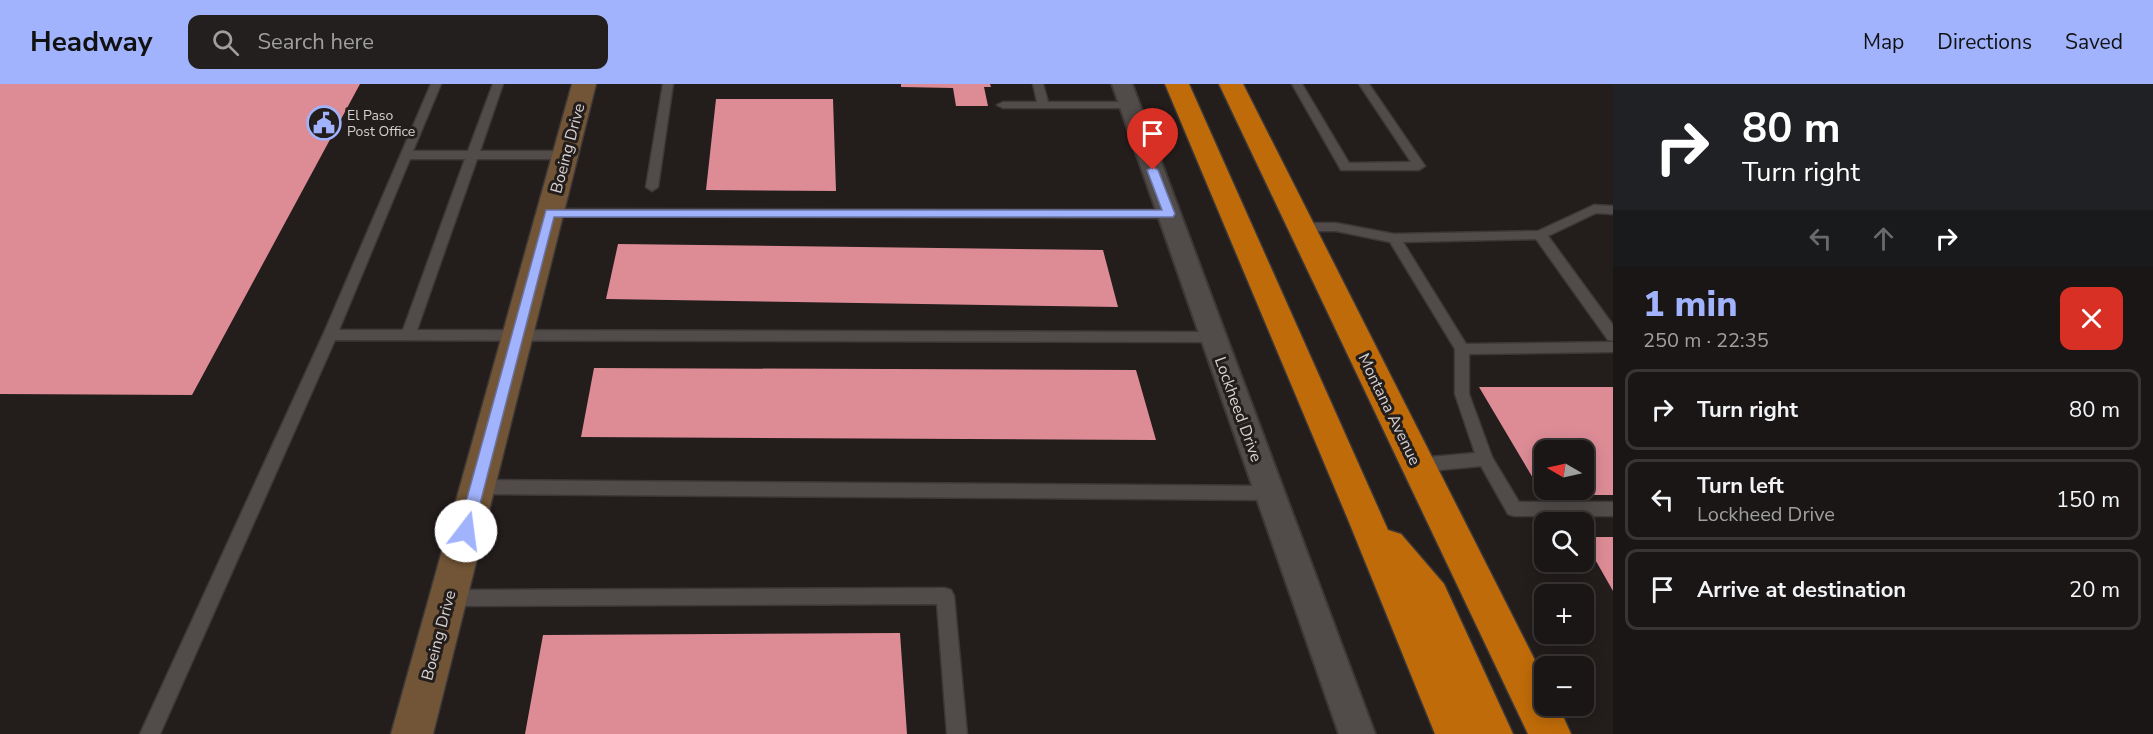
<!DOCTYPE html>
<meta charset="utf-8">
<style>
:root{--surface:#1a1615;--page:#231f1e;--text:#f1f3f6;--muted:#9f9fa0;--line:#383534;--accent:#a1b3fd}
body{margin:0;font-family:"Nunito Sans",sans-serif;background:var(--page);color:var(--text);height:100vh;display:flex;flex-direction:column;font-size:22px;white-space:nowrap}
*{box-sizing:border-box;margin:0}
p{font-size:20px;color:var(--muted)}
.icon{flex:none;width:33px;height:33px;fill:none;stroke:currentColor;stroke-width:2;stroke-linecap:round;stroke-linejoin:round}
.map{position:relative;flex:1;overflow:hidden}
.details{display:flex;flex-direction:column;background:var(--surface);width:540px}
.details>*{flex:none}
.banner{background:#202124;color:#fff;overflow:hidden}
.needle{width:39px;rotate:279deg}
.fabs{position:absolute;left:1534px;top:356px;display:grid;gap:12px}
.fabs a{display:grid;place-items:center;width:60px;height:60px;border-radius:12px;background:var(--surface);box-shadow:0 3px 15px #0003,0 0 0 2px var(--line);font-size:30px}
.pin{position:absolute;display:grid;place-items:center;width:51px;height:51px;color:#fff;margin:-62px -26px;border-radius:50% 50% 50% 0;rotate:-45deg;box-shadow:0 0 6px #0007}
.pin .icon{rotate:45deg}
.me{position:absolute;width:66px;margin:-33px;rotate:15deg;stroke-linejoin:round;filter:drop-shadow(0 0 4px #0008)}
.turn{display:flex;align-items:center;gap:21px;height:126px;padding:0 30px;font-size:27px}
.turn .icon{width:78px;height:78px;stroke-width:2.5}
.turn b{display:block;font-size:42px;line-height:51px}
.lanes{display:flex;align-items:center;height:57px;padding:0 30px;background:#0003;justify-content:center;gap:30px;direction:ltr}
.lanes .off{opacity:.35}
.round{display:grid;place-items:center;flex:none;width:63px;height:63px;border-radius:12px;background:var(--page)}
.summary{display:flex;align-items:center;justify-content:space-between;height:102px;padding:0 30px}
h1{font-size:36px;font-weight:800;line-height:45px;color:var(--accent)}
ul{padding:0;list-style:none}
li{display:flex;align-items:center;gap:18px;height:81px;margin:0 12px 9px;padding:0 18px;border:3px solid var(--line);border-radius:12px}
li div{flex:1}
li b{display:block;font-size:22px}
li em{font-style:normal}
header{display:flex;align-items:center;gap:36px;box-sizing:border-box;height:84px;padding:0 30px;background:var(--accent);color:#111}
header strong{font-size:28px}
nav{display:flex;gap:33px;margin-inline-start:auto;font-size:21px}
.search{width:420px;height:54px;background:var(--page);display:flex;align-items:center;gap:15px;box-sizing:border-box;padding:0 21px;border-radius:12px;color:var(--muted);font-size:22px}
main{display:flex;flex:1;min-height:0}
.map>svg:first-child{display:block}
</style>
<header>
<strong>Headway</strong>
<div class="search"><svg class="icon" aria-label="search" viewBox="0 0 24 24"><circle cx="10" cy="10" r="6"/><path d="M15 15l6 6"/></svg>Search here</div>
<nav><a>Map</a><a>Directions</a><a>Saved</a></nav>
</header>
<main>
<div class="map">
<svg width="1613" height="650" viewBox="0 0 1613 650">
<rect width="100%" height="100%" fill="#231d1c"/>
<path fill="#dd8c96" fill-rule="evenodd" d="M0,0h360l-168,311 -192,-1z
M901,0h89l1,3h-7l4,19h-32l-3,-18 -52,-1z
M716,15h117l3,92 -130,-1z
M618,160l485,6 15,57 -512,-8z
M594,284l542,2 20,70 -575,-3z
M1479,303h134v108h-70zM1545,366h39v39h-39z
M1584,453h29v54l-29,-51z
M900,549l7,101h-382l18,-99z"/>
<g fill="none" stroke-linecap="round" stroke-linejoin="round">
<defs>
<path id="lane" d="M431,0h10l-28,67h55l25,-67h10l-23,67h85l6,4 -6,4h-88l-60,171 796,2 7,5 -7,5 -878,-2 -175,394h-20l183,-399zM410,75h55l-62,171h-64z
M663,0h10l-15,103 -6,4 -6,-4z
M1033,0h10l5,18h81l6,3 -6,3h-126l-6,-3 6,-3h34z
M1292,0h10l47,79 62,-1 -52,-78h10l56,82 -6,4h-78z
M1594,121l19,1v8l-17,-1 -48,23 65,89v16l-5,-1 -72,-101 -133,3 63,102 147,-2v10l-144,2v40l23,63 27,45h94v14h-99l-6,-2 -27,-48 -63,6 -6,-2 -2,-5 2,-5 6,-2 57,-5 -20,-59v-45l-65,-107 -54,-11h-35l-6,-4 6,-4h35l58,11 144,-3z
M550,125l619,1 6,4 -6,4 -623,-2 -2,-3 2,-3z
M477,396l793,6 6,2 2,5 -2,5 -6,2 -793,-6 -6,-2 -2,-5 2,-5z
M945,504l6,2 3,6 13,138h-20l-10,-130 -489,2 -6,-2 -3,-6 3,-6 6,-2z"/>
<path id="street" d="M1112,0h20l243,650h-36z"/>
<path id="secondary" d="M572,0h24l-163,650h-42z"/>
<path id="highway" d="M1165,0h24l199,446 13,4 43,50 69,150h-78l-86,-212z
M1219,0h24l302,596v25h13l13,29h-43z"/>
</defs>
<use href="#lane" stroke="#3c3837" stroke-width="3"/>
<use href="#street" stroke="#3c3837" stroke-width="4"/>
<use href="#secondary" stroke="#3c3837" stroke-width="3"/>
<use href="#highway" stroke="#3c3837" stroke-width="3"/>
<use href="#lane" fill="#514b49" fill-rule="evenodd"/>
<use href="#street" fill="#514b49" fill-rule="evenodd"/>
<use href="#secondary" fill="#725536" fill-rule="evenodd"/>
<use href="#highway" fill="#bf6b09" fill-rule="evenodd"/>
</g>
<path fill="#a1b3fd" stroke="#6974a4" stroke-width="1.5" d="M1153,83l5,3 17,44 -2,3h-619l-81,314 -2,5 -5,2 -6,-2 -2,-5 88,-321h616l-15,-40z"/>
<defs>
<symbol id="civic-ring" viewBox="-11 -11 22 22"><circle r="9.5" fill="#231d1c" stroke="#a1b3fd" stroke-width="1.5"/><path d="M-.6-6.5H3V-4.5H.6V-3L4-1V1h2V6H-6V1h2V-1L-.6-3ZM-1.2 2.5V6h2.4V2.5Z" fill="#a1b3fd"/></symbol>
</defs>
<g fill-rule="evenodd">
<use href="#civic-ring" x="305" y="20" width="38" height="38"/>
</g>
<g text-anchor="middle" stroke-width="6" stroke-linejoin="round" paint-order="stroke">
<g font-size="14" fill="#d6d2d1" stroke="#231d1c" text-anchor="start">
<text x="347" y="36">El Paso<tspan x="347" dy="16">Post Office</tspan></text>
</g>
<g font-size="16" fill="#d6d2d1" stroke="#231d1c">
<text transform="translate(567 64) rotate(-75)" y="6">Boeing Drive</text>
<text transform="translate(1239 325) rotate(70)" y="6">Lockheed Drive</text>
<text transform="translate(1390 325) rotate(64)" y="6">Montana Avenue</text>
<text transform="translate(438 551) rotate(-75)" y="6">Boeing Drive</text>
</g>
</g>
</svg>
<div class="fabs">
<a><svg class="needle" viewBox="-14 -14 28 28"><path d="M0-13l5 13h-10z" fill="#e53935"/><path d="M0 13l5-13h-10z" fill="#9f9fa0"/></svg></a>
<a><svg class="icon" aria-label="search" viewBox="0 0 24 24"><circle cx="10" cy="10" r="6"/><path d="M15 15l6 6"/></svg></a>
<a>+</a>
<a>−</a>
</div>
<div class="pin" style="left:1153px;top:86px;background:#d93025"><svg class="icon" aria-label="arrive" viewBox="0 0 24 24"><path d="M6 21V4h12l-3 4 3 4H6"/></svg></div>
<svg class="me" style="left:466px;top:447px" viewBox="-20 -20 40 40"><circle r="19" fill="#fff"/><path d="M0-13L10 11 0 6-10 11z" fill="#a1b3fd"/></svg>
</div>
<section class="details">
<div class="banner">
<div class="turn"><svg class="icon" aria-label="right" viewBox="0 0 24 24"><path d="M7 20v-9h11M14 6l5 5-5 5"/></svg><div><b>80 m</b>Turn right</div></div>
<div class="lanes"><svg class="icon off" aria-label="left" viewBox="0 0 24 24"><path d="M17 20v-9H6M10 6l-5 5 5 5"/></svg><svg class="icon off" aria-label="ahead" viewBox="0 0 24 24"><path d="M12 20V5M6 11l6-6 6 6"/></svg><svg class="icon" aria-label="right" viewBox="0 0 24 24"><path d="M7 20v-9h11M14 6l5 5-5 5"/></svg></div>
</div>
<div class="summary"><div><h1>1 min</h1><p>250 m · 22:35</p></div><a class="round" style="background:#d93025;color:#fff"><svg class="icon" aria-label="close" viewBox="0 0 24 24"><path d="M6 6l12 12M18 6L6 18"/></svg></a></div>
<ul>
<li><svg class="icon" aria-label="right" viewBox="0 0 24 24"><path d="M7 20v-9h11M14 6l5 5-5 5"/></svg><div><b>Turn right</b></div><em>80 m</em></li>
<li><svg class="icon" aria-label="left" viewBox="0 0 24 24"><path d="M17 20v-9H6M10 6l-5 5 5 5"/></svg><div><b>Turn left</b><p>Lockheed Drive</p></div><em>150 m</em></li>
<li><svg class="icon" aria-label="arrive" viewBox="0 0 24 24"><path d="M6 21V4h12l-3 4 3 4H6"/></svg><div><b>Arrive at destination</b></div><em>20 m</em></li>
</ul>
</section>
</main>
